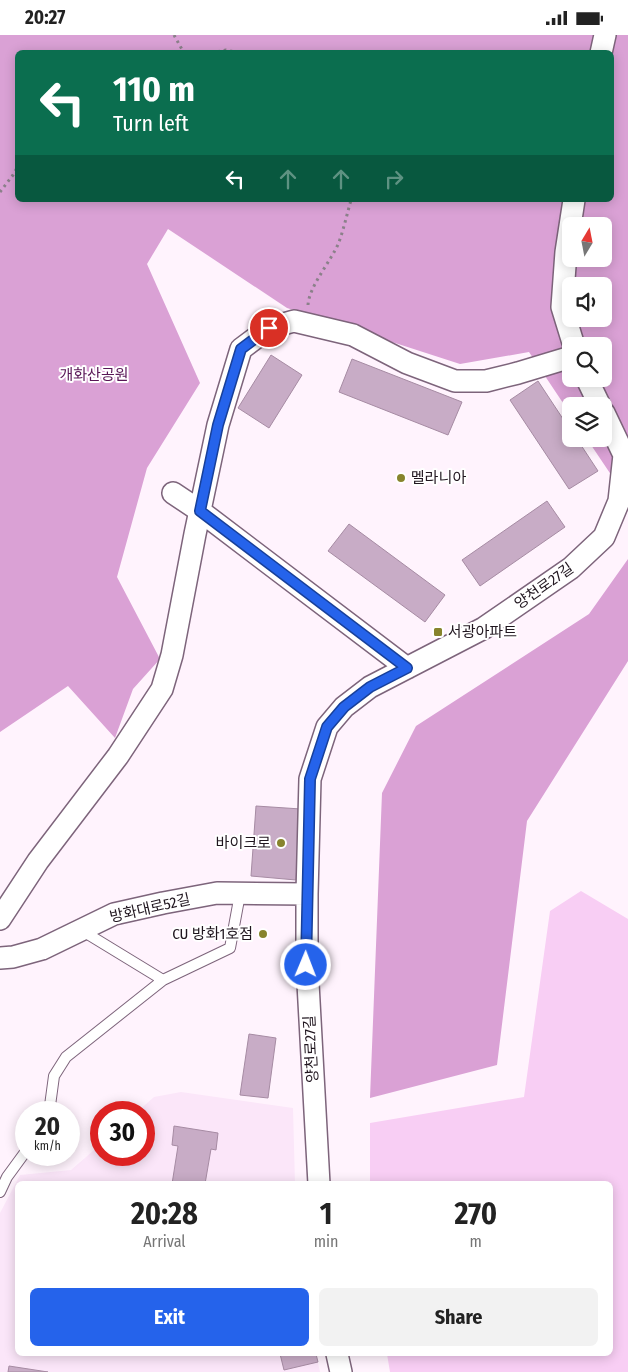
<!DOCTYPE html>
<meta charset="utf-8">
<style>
:root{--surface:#fff;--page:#f2f2f2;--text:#222;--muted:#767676;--accent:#2563eb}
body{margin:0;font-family:"Fira Sans Condensed","Noto Sans KR",sans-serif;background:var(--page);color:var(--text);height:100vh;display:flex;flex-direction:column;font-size:19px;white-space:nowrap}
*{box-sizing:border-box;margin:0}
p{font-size:16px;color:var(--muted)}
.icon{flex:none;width:28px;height:28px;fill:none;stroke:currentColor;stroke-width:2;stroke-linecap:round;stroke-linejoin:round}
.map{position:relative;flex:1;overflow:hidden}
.drawer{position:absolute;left:15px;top:1146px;width:598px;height:175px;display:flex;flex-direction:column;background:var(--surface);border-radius:8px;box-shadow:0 2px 12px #0003}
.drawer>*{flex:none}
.guide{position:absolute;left:15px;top:15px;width:599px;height:152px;border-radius:8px;box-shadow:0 2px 12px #0003;background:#0b6e4f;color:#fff;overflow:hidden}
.needle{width:32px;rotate:10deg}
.buttons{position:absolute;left:562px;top:182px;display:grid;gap:10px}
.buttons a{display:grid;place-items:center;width:50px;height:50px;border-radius:8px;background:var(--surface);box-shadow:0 2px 12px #0003;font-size:25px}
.speed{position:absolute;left:15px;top:1066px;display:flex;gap:10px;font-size:25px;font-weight:700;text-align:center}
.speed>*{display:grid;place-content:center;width:65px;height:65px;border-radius:50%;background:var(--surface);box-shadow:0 2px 12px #0003;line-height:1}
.speed small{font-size:12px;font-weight:400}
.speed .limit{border:8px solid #d22;background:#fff;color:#111}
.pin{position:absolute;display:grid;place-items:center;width:42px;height:42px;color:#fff;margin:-21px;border:2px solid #fff;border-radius:50%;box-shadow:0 1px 5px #0007}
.me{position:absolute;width:55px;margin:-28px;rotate:1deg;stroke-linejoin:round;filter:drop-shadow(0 0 4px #0008)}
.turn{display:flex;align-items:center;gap:18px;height:105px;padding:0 15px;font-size:22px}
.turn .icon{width:65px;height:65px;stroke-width:2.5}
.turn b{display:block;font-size:35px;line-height:42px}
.lanes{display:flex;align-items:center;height:48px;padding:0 15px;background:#0003;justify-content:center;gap:25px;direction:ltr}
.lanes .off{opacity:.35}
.eta{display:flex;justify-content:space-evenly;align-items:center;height:85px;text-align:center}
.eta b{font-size:30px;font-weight:700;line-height:35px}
.primary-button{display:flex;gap:10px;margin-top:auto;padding:10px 15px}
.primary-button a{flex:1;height:58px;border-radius:8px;background:var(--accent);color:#fff;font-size:20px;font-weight:700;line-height:58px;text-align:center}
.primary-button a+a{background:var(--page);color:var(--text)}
.status{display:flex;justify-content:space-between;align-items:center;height:35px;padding:0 25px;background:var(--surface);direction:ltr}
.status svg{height:14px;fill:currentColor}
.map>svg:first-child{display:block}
</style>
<div class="status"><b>20:27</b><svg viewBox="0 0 49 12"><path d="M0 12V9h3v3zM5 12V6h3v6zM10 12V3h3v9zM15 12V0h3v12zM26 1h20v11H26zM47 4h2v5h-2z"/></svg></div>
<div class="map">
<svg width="628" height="1337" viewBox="0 0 628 1337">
<rect width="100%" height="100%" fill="#fff3fd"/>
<path fill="#fbe6f9" d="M181,1057l112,16 2,76h-277v170h298l4,18h-320v-159l20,-38 51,-5 30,-26v11h43v-42l-7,-1 17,-15z"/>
<path fill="#f8cef4" d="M581,856l47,28v453h-238l-3,-18h223v-170h-240v-61l154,-26 26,-186z"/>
<path fill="#daa1d5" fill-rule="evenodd" d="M0,0h628v465l-41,-61h17v-33h-33v9l-42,-63 -69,12 -173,-56 -119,-79 -21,35 53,119 -53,85 -30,109 43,82 -27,30 -18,49 -47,-52 -68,46zM18,18h593v147h-593zM571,191h33v33h-33zM571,251h33v33h-33zM571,311h33v33h-33z
M628,524v102l-101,160 -30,244 -127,33 12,-305 34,-67 173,-112z"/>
<path fill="#c8acc6" stroke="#a68ba3" d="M271,320l31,20 -33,53 -31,-20z
M352,324l110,43 -14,33 -109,-43z
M538,346l33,50v8h6l21,32 -29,18 -59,-89z
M547,466l18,26 -85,59 -18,-26z
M349,489l96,71 -20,27 -97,-71z
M256,771l45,3 -5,71 -45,-4z
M249,999l27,4 -8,60 -28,-3z
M174,1091l44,7 -2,17 -5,-1 -6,35h-33l6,-38 -6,-1z
M280,1319h36l2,8 -34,8z
M9,1331l39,6h-40z"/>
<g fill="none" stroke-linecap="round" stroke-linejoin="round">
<defs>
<path id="service" d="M81,895l82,50
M49,1078l5,-37 12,-19 97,-77 67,-32 10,-54
M0,1157l7,-15 19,-26"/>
<path id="minor" d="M601,18l4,-18
M574,311l-12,-39 4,-55 8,-52
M587,344l13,27
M173,458l27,18 207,157
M0,884l38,-58 80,-105 44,-67 10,-34 23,-121 23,-109 23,-76 28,-21 25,-7 59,14 54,28 48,18h31l32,-8 53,-16
M0,923l13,-1 29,-8 72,-35 49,-11 54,-10 90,1
M319,1149l-12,-219v-71l3,-115 17,-52 17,-20 26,-20 114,-59 87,-60 33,-31 15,-36 5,-46 -20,-42
M337,1319l4,18"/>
</defs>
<use href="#service" stroke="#7d647b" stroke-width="12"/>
<use href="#minor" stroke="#7d647b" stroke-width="24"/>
<path stroke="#8b808a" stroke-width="3" stroke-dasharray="2.5 4" stroke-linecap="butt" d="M174,0l10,18
M211,18l15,-3 13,3
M0,157l13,-17 5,-9
M308,270c1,-19 24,-45 31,-63 5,-14 8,-28 12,-42"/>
<use href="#service" stroke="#fff" stroke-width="10"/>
<use href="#minor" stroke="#fff" stroke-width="21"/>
</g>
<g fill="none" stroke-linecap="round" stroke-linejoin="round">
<defs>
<path id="route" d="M269,293l-28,21 -23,76 -18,86 207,157 -37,19 -26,20 -17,20 -17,52 -4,186"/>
</defs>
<use href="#route" stroke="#184099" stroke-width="12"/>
<use href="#route" stroke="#2563eb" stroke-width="9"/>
</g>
<g fill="#87842d" stroke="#fff" stroke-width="2">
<circle cx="401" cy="443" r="5"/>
<rect x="433" y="592" width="10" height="10" rx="2.5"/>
<circle cx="281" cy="808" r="5"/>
<circle cx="263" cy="899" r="5"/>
</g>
<g text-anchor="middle" stroke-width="4" stroke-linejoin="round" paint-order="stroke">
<g font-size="15" fill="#581656" stroke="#fff">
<text x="94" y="345">개화산공원</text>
</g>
<g font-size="15" fill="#20161f" stroke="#fff" text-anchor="start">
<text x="411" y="448">멜라니아</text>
<text x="448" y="602">서광아파트</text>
<text x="271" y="813" text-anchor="end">바이크로</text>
<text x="253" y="904" text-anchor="end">CU 방화1호점</text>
</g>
<g font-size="15" fill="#20161f" stroke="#fff">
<text transform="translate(544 551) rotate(-35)" y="5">양천로27길</text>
<text transform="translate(150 873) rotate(-13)" y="5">방화대로52길</text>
<text transform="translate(311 1014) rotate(-93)" y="5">양천로27길</text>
</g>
</g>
</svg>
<div class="buttons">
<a><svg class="needle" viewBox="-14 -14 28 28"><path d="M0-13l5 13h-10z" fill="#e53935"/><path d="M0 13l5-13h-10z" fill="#767676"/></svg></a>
<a><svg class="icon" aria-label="sound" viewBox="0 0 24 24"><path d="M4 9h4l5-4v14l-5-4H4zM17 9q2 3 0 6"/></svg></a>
<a><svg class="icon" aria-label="search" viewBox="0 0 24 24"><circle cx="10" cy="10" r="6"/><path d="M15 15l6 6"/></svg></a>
<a><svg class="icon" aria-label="layers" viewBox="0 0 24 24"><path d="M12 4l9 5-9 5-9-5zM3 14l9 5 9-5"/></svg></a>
</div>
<div class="speed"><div>20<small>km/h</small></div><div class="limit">30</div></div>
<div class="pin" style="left:269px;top:293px;background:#d93025"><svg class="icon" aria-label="arrive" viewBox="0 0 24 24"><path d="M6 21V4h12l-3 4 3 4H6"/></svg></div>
<svg class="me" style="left:306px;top:930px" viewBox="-20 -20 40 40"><circle r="17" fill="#2563eb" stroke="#fff" stroke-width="3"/><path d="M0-11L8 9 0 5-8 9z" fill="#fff"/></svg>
<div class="guide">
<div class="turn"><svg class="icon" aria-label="left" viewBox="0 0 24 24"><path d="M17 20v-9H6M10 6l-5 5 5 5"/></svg><div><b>110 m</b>Turn left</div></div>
<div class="lanes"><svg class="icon" aria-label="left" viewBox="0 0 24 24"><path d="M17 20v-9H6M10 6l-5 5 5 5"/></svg><svg class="icon off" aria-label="ahead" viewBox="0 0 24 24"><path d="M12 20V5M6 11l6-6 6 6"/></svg><svg class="icon off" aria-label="ahead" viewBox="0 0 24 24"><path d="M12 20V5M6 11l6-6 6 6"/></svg><svg class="icon off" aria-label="right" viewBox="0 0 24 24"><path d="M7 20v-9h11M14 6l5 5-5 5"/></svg></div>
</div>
<section class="drawer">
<div class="eta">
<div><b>20:28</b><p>Arrival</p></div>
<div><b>1</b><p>min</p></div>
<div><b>270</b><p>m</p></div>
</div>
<div class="primary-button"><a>Exit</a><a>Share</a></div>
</section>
</div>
